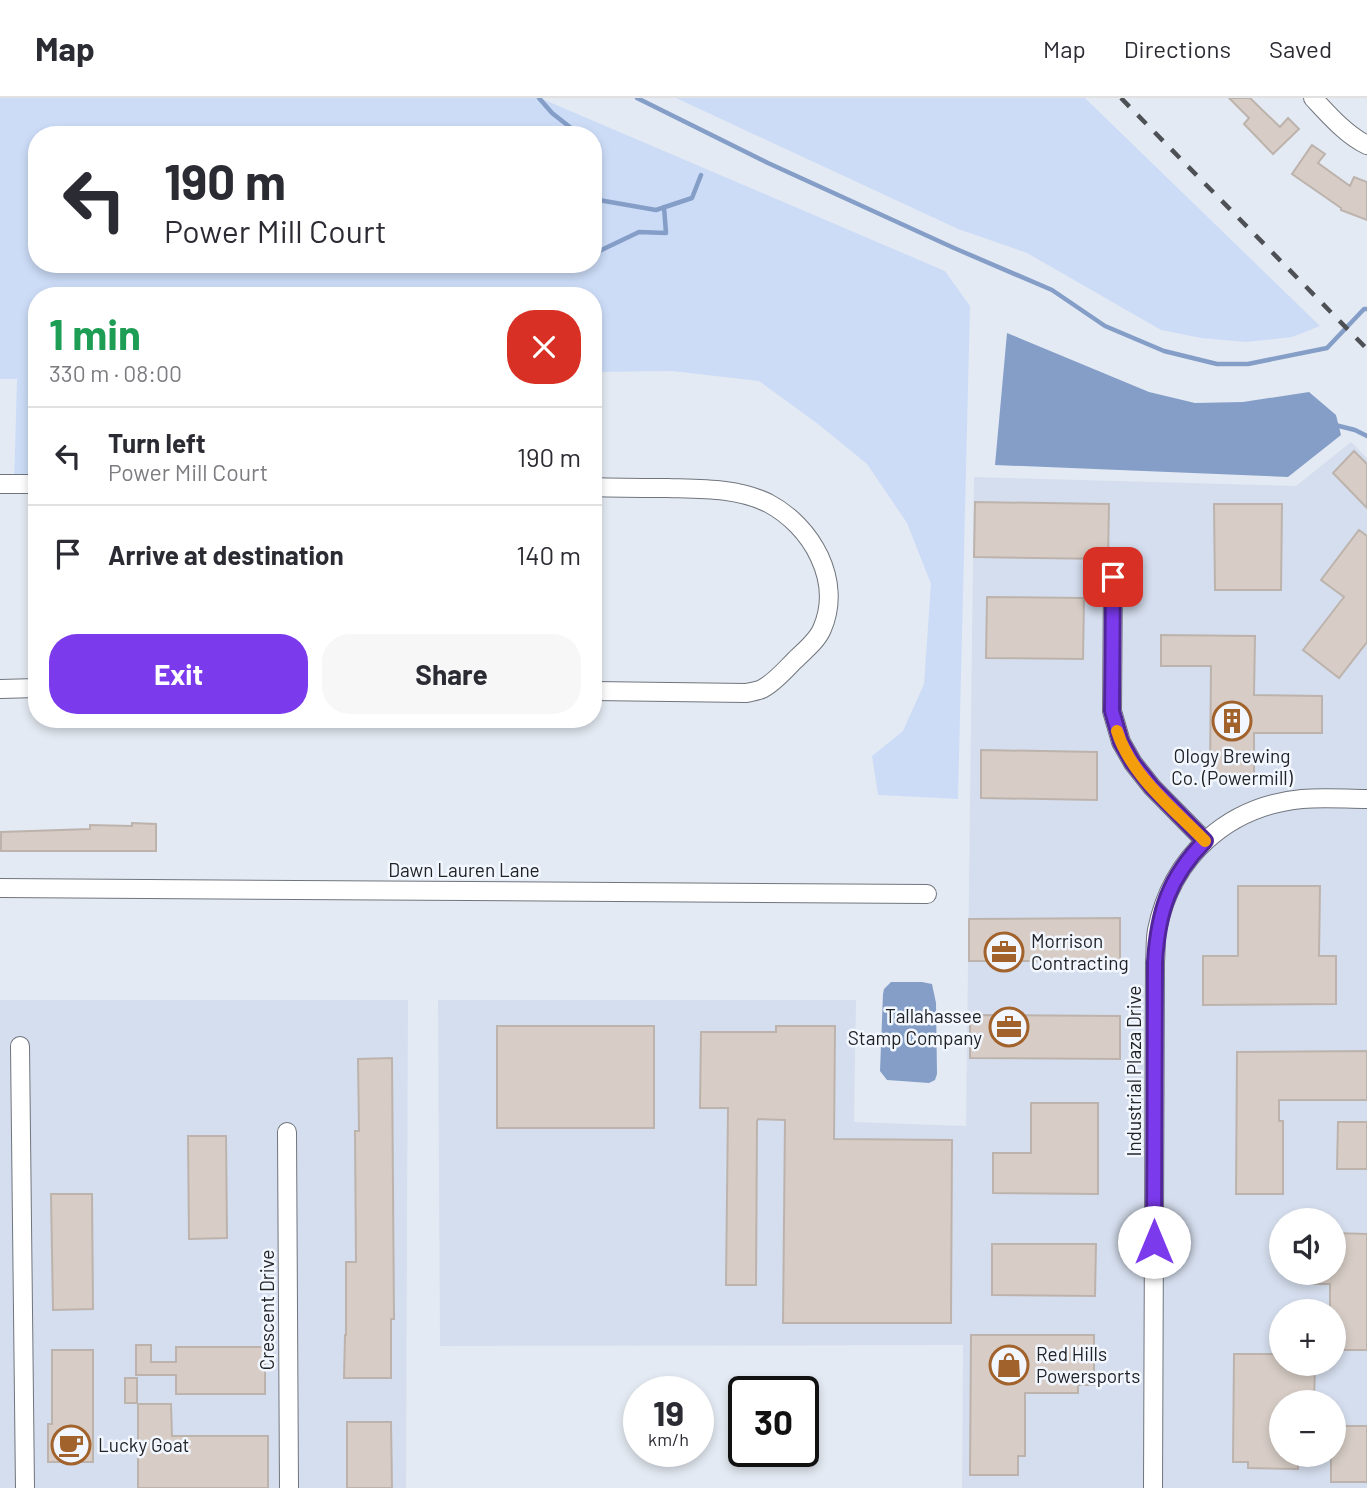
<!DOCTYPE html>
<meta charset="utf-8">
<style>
:root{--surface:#fff;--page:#f7f7f7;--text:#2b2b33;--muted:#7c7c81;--line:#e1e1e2;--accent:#7c3aed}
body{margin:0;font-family:Barlow,sans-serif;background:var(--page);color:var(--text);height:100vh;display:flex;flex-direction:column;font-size:26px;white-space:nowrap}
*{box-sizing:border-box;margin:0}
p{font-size:23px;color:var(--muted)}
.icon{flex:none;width:38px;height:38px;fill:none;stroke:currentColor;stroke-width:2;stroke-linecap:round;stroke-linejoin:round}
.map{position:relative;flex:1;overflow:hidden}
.details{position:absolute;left:28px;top:189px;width:574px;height:441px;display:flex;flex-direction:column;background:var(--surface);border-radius:28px;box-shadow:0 4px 10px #0003}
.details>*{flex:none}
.guide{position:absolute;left:28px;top:28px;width:574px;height:147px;border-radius:28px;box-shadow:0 4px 10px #0003;background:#fff;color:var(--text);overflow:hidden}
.buttons{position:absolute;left:1269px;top:1110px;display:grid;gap:14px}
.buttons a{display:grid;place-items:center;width:77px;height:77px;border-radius:50%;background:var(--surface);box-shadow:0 4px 10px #0003;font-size:35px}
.speed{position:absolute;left:623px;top:1278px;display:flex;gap:14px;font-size:35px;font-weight:700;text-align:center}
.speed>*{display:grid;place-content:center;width:91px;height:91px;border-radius:50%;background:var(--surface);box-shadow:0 4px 10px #0003;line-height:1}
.speed small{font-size:18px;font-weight:400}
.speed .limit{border:4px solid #111;border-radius:10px;background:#fff;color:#111}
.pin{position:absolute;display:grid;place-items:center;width:60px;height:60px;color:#fff;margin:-30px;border-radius:14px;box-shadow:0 4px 10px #0006}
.me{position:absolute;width:77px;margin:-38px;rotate:0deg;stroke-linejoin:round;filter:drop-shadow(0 0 5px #0008)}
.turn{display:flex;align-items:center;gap:24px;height:147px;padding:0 21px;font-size:32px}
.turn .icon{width:91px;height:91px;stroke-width:2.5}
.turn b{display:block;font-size:49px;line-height:60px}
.round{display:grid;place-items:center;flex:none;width:74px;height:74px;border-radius:28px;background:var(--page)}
.overview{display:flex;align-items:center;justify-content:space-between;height:119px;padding:0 21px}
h1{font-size:42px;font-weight:700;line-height:52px;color:#1e9e55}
.action{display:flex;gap:14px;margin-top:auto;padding:14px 21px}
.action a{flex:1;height:80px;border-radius:28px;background:var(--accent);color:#fff;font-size:28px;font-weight:700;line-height:80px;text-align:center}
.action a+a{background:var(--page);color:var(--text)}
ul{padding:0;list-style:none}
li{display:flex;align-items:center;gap:21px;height:98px;padding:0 21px;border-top:2px solid var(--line)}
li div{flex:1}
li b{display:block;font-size:26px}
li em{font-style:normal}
header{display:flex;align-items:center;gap:42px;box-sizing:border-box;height:98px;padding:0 35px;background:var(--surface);border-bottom:2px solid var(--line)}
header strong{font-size:33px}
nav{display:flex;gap:38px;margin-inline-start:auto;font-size:24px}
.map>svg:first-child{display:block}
</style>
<header>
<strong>Map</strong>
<nav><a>Map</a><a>Directions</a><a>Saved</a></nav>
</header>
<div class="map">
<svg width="1367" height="1390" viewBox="0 0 1367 1390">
<rect width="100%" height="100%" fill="#e4eaf3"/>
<path fill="#d5deee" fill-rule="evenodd" d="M1351,344l16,16v1030h-405l1,-143 -523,1 -2,-346h418l-2,122 112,4 8,-649 322,9zM1281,1122h53v52h-53zM1281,1213h53v52h-53zM1281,1304h53v52h-53z
M0,902h408l-2,488h-406z"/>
<path fill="#ccdcf7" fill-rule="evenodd" d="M0,0h540l405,173 25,35 -12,493 -80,-4 -6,-39 31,-25 21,-47 7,-100 -24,-61 -40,-59 -49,-40 -59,-43 -87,-10 -79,1v-76h-556v188h-23l3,-105h-17zM37,37h556v129h-556z
M676,0h409l235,228 -28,11 -46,5 -45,-4 -40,-8 -134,-77 -69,-24z"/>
<path fill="#849ec8" d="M1007,235l142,59 46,11 48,-1 66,-10 27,23 5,20 -53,42 -293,-12z
M891,884h31l10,2 4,19 1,71 -2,6 -6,3 -42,-3 -7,-9 3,-77 1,-5z"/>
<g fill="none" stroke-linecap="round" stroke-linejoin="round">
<path stroke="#849ec8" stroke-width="4.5" d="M539,0l13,15 28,22
M637,0l131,65 186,85 98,42 53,36 59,25 53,13h31l79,-16 37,-39h3
M593,101l63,11 36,-12 9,-23
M593,156l46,-22 27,1 -2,-26
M1335,327l20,5 12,6"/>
</g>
<path fill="#d7cdc6" stroke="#bdb3ad" stroke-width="2" d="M1229,0h21l30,29 8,-9 11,11 -26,25 -29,-30 5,-6z
M1312,47l13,9 -7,9 32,23 4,-9 13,5v38l-26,-10v-2l-49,-34z
M1354,353l13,13v44l-34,-35z
M975,404l134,2 -1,55 -134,-2z
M1214,406h68l-1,86h-66z
M1359,432l8,6v106l-28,36 -36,-28 41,-53 -23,-17z
M987,499l97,1 -1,61 -97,-1z
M1161,537l94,1 -1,59 68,1v37h-68v44h-44l1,-111h-50z
M981,652l116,2v48l-116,-2z
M132,725l24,1v27h-155v-19l89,-3v-4l42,1z
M1238,788h82l-1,70h17v48l-133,1v-49h35z
M1120,820v43h-151v-42z
M970,917l150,1v43l-150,-1z
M497,928h157v102h-157z
M776,928h59l-1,113 118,1 -1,183h-168l2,-203 -27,-1 -1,2 -1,164h-30l2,-177h-28l1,-76h75z
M1367,953v49h-88v21h4v73h-47l1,-142z
M392,960l2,261h-3v59h-47l1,-43h1v-73h10l-1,-131h4l-1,-72z
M1031,1005h67v91l-105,-1v-40h38z
M1338,1024h29v47h-30z
M188,1038h38l1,102 -38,1z
M51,1096h41l1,115 -40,1z
M1334,1135l33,1v116h-33v-39h-4v-27h-16v-12h20z
M992,1146h104l-1,52 -103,-1z
M971,1237h123v50h-16v8h-53v63h-7v19h-48z
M136,1247h15v17h25v-15h89v47h-89v-19h-40z
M52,1252h41v112h-45v-38h4z
M1234,1256h47v9h34l-1,39h-33v52h17v15l-50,-1v-6h-15z
M125,1280h12v25h-12z
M138,1306h33l1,32h96v52h-130z
M347,1324h44l1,66h-45z
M1334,1328h33v56h-36v-28h3z"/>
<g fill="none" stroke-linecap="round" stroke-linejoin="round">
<defs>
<path id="minor" d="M1313,0c15,16 33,37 54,47
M0,386h37
M593,389c25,1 50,1 75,1 34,1 69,0 100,15 44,23 75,78 54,126 -5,12 -18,22 -28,32 -9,9 -20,22 -32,28 -5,2 -11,3 -16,4l-153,-2
M1113,479l-1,134 9,31 12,21 19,24 53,54
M0,591l37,-1
M0,790l927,6
M20,948l5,442
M287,1034l2,356
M1153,1390l2,-526c1,-10 0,-22 2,-32 15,-74 71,-124 145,-131 22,-2 44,0 65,0"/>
</defs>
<use href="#minor" stroke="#70757d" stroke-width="20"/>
<use href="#minor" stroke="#fff" stroke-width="18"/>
<path stroke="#4d5054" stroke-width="4.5" stroke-dasharray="12 12" stroke-linecap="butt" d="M1121,0l246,251"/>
</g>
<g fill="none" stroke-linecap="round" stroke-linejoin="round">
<defs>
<path id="route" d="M1113,479l-1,134 9,31 12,21 19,24 53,54c-36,36 -47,71 -50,121l-1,280"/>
</defs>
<use href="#route" stroke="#51269a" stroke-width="18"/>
<use href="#route" stroke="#7c3aed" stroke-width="12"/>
<path stroke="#f59e0b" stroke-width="12" d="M1117,633c14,45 56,77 88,110"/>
</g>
<defs>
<symbol id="building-ring" viewBox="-11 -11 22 22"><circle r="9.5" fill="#f2f7ff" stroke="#a2622b" stroke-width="1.5"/><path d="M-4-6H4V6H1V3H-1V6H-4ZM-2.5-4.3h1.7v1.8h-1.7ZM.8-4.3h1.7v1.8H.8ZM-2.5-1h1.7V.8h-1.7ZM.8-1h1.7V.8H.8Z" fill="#a2622b"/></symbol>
<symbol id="office-ring" viewBox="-11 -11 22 22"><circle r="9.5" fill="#f2f7ff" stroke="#a2622b" stroke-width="1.5"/><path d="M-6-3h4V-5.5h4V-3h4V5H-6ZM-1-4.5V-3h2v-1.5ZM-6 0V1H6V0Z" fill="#a2622b"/></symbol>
<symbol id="shop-ring" viewBox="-11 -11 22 22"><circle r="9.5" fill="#f2f7ff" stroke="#a2622b" stroke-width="1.5"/><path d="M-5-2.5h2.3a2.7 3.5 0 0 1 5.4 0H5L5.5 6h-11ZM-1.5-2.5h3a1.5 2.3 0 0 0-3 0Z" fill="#a2622b"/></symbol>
<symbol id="cafe-ring" viewBox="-11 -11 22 22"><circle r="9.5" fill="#f2f7ff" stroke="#a2622b" stroke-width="1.5"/><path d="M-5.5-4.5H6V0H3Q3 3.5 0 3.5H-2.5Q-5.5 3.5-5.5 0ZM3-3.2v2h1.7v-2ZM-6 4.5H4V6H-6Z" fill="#a2622b"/></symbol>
</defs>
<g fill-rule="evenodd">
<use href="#building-ring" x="1210" y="601" width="44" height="44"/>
<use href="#office-ring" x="982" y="832" width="44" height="44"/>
<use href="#office-ring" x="987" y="907" width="44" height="44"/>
<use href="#shop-ring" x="987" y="1245" width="44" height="44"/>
<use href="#cafe-ring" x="49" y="1325" width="44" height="44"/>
</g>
<g text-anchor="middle" stroke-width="5" stroke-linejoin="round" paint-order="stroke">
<g font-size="19" fill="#212326" stroke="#f2f7ff" text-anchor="start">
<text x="1232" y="665" text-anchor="middle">Ology Brewing<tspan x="1232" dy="22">Co. (Powermill)</tspan></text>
<text x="1031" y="850">Morrison<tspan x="1031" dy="22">Contracting</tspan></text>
<text x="982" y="925" text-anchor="end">Tallahassee<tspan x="982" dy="22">Stamp Company</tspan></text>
<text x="1036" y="1263">Red Hills<tspan x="1036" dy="22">Powersports</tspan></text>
<text x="98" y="1354">Lucky Goat</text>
</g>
<g font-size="19" fill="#212326" stroke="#f2f7ff">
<text x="464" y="779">Dawn Lauren Lane</text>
<text transform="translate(1134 973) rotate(-90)" y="7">Industrial Plaza Drive</text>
<text transform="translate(267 1212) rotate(-90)" y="7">Crescent Drive</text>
</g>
</g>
</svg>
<div class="buttons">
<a><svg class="icon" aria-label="sound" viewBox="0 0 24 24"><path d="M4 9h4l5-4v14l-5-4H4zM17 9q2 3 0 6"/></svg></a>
<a>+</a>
<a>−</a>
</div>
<div class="speed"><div>19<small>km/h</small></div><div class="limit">30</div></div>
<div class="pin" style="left:1113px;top:479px;background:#d93025"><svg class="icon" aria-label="arrive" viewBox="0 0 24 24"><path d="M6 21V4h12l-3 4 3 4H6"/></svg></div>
<svg class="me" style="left:1154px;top:1144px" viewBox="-20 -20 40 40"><circle r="19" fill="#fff"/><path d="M0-13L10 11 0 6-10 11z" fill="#7c3aed"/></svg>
<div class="guide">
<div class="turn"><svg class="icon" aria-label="left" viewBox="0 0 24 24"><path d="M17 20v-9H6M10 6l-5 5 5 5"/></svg><div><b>190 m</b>Power Mill Court</div></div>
</div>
<section class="details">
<div class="overview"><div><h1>1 min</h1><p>330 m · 08:00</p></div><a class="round" style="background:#d93025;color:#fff"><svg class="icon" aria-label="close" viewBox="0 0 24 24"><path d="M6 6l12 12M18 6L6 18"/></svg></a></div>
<ul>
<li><svg class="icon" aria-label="left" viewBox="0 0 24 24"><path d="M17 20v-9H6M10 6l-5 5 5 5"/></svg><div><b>Turn left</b><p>Power Mill Court</p></div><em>190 m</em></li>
<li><svg class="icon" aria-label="arrive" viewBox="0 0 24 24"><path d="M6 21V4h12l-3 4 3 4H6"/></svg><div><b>Arrive at destination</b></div><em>140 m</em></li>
</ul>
<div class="action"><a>Exit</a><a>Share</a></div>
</section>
</div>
